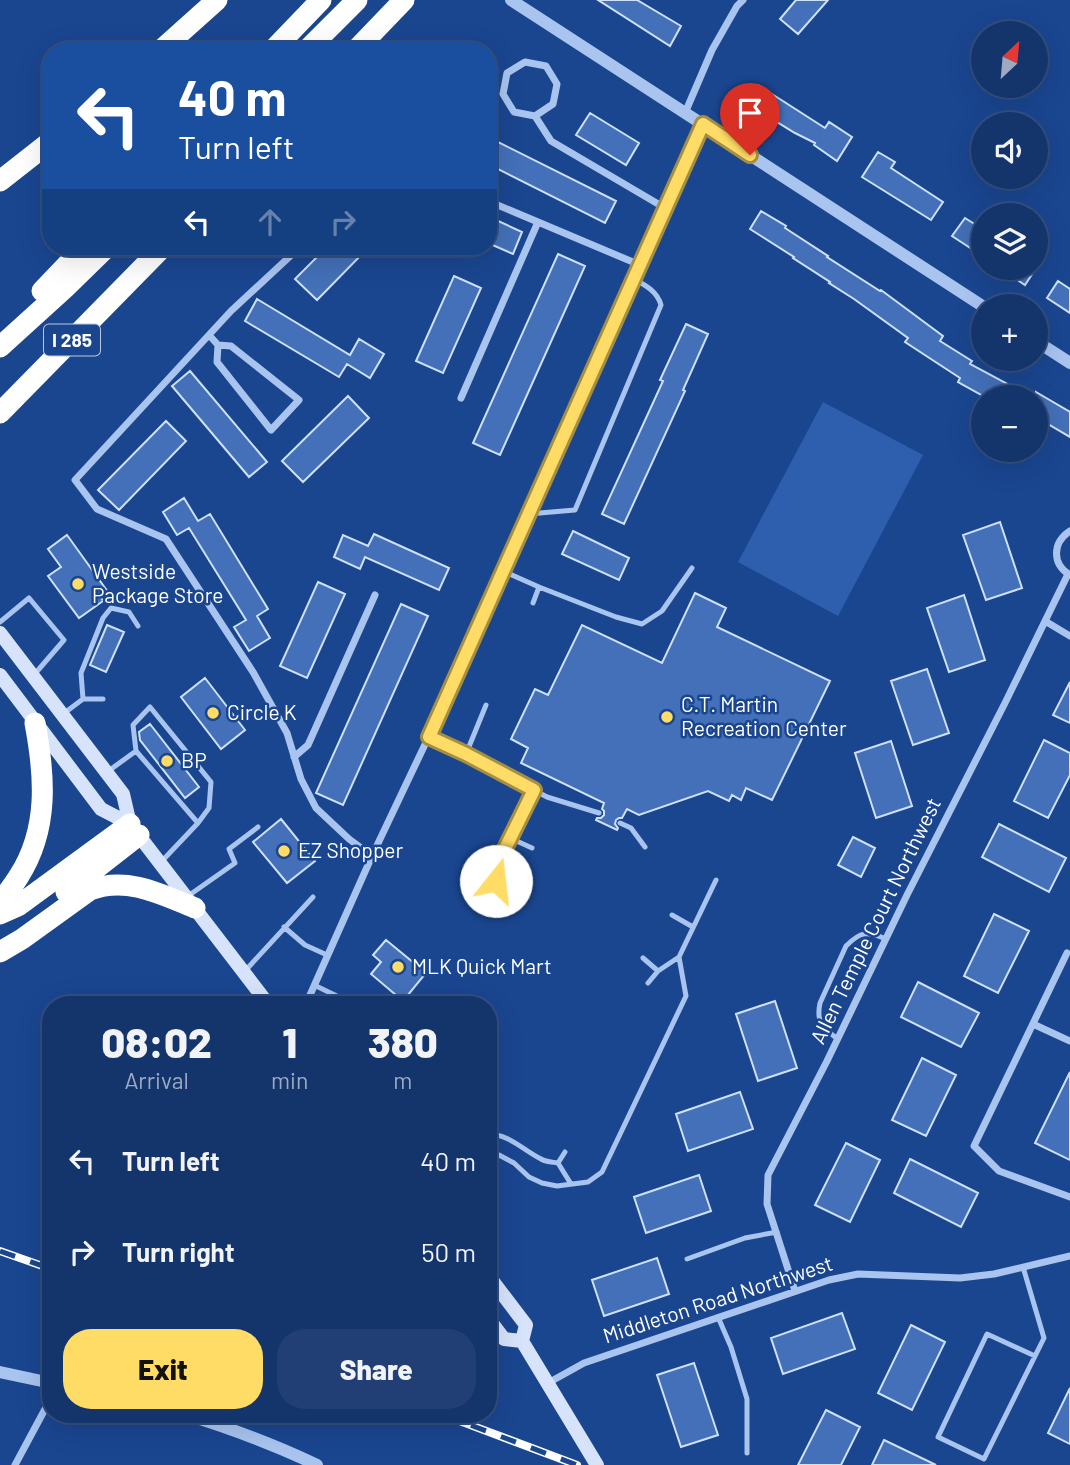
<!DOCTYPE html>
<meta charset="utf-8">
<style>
:root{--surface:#14346c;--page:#213f74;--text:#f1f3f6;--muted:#9daac2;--line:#334f7f;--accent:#ffdc66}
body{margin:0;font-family:Barlow,sans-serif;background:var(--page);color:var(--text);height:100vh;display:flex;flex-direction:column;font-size:26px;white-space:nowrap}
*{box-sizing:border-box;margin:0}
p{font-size:23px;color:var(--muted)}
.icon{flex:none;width:38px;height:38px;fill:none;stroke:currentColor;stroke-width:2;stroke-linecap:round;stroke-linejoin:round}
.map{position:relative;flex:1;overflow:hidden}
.side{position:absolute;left:42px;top:996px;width:455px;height:427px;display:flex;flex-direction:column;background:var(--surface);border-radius:28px;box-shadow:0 7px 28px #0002,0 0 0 2px var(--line)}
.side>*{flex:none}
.banner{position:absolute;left:42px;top:42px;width:455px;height:214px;border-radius:28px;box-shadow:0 7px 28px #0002,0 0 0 2px var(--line);background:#1a4fa0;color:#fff;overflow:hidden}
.needle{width:46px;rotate:26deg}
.tools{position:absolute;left:971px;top:21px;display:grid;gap:14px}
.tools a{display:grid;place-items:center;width:77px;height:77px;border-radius:50%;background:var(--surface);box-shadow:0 7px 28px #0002,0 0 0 2px var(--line);font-size:35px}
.pin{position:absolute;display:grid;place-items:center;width:60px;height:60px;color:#fff;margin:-72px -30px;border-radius:50% 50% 50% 0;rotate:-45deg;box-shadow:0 0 7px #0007}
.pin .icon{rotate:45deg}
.me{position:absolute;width:77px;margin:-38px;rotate:16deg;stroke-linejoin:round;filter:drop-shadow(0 0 5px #0008)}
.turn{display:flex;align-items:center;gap:24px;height:147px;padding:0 21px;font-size:32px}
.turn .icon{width:91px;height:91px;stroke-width:2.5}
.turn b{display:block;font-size:49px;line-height:60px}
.lanes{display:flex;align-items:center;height:66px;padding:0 21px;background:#0003;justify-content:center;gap:35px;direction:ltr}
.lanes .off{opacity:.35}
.eta{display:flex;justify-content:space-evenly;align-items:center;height:119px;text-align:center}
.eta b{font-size:42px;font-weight:800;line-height:49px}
.primary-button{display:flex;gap:14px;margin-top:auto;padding:14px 21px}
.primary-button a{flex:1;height:80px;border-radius:28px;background:var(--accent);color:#111;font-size:28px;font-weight:800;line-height:80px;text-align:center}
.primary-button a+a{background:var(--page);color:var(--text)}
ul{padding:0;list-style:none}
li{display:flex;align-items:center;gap:21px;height:91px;padding:0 21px}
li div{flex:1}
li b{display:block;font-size:26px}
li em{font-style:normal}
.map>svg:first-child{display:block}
</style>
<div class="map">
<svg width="1070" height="1465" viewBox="0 0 1070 1465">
<rect width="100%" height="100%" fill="#1a4690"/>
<path fill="#2d5fae" d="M823,402l100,53 -85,161 -100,-54z"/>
<path fill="#4370b8" stroke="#cee0fa" stroke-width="2" d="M598,0h39l44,26 -11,20z
M796,0h32l-30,34 -18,-15z
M758,85l67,43 4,-6 23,15 -15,24 -23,-16 1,-2 -20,-10 -49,-30z
M590,113l49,30 -13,22 -50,-30z
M488,137l128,64 -11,22 -117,-59z
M878,152l17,10 -4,6 52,34 -12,18 -69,-43z
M761,211l25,15 -1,2 43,28 -1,1 53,34 1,-1 62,46 -3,5 32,20 -2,3 62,33h-47l-27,-15 2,-4 -55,-36 3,-4 -54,-39 -25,-16 1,-1 -37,-24 1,-1 -44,-28z
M965,218l19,12v27l-32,-21z
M496,220l26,12 -9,22 -25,-11v-4z
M327,247h42l-52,53 -22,-21z
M558,254l27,12 -85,189 -27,-12z
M999,268h37l-11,17z
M454,276l27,12 -38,85 -27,-12z
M1058,281l12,8v24l-23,-15z
M257,299l93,56 9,-16 25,15 -14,24 -23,-14 -8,13 -94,-56z
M686,324l22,10 -25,56 2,1 -61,133 -22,-10 61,-133 -3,-1z
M190,371l77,91 -18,15 -77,-91z
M1036,392l34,20v25l-34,-20z
M348,396l21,22 -66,64 -21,-21z
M166,421l20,20 -67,69 -21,-20z
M184,498l14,23 12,-7 58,95 -11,7 13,22 -21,13 -15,-24 12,-7 -57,-92 -12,7 -14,-23z
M1000,522l22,66 -36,12 -23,-65z
M573,531l56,27 -10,22 -57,-26z
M374,534l75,34 -10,22 -74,-33 -5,12 -26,-12 9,-22 25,11z
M67,535l41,57 -7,5 2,4 -24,17 -31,-42 13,-9 -13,-18z
M318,582l27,12 -38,84 -27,-12z
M695,593l31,15 -9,19 113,54 -58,119 -26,-12 -5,12 -9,-5 -3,6 -21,-10 -69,24 -12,-6 -5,9h-3l-3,2 -1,4 3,4 -1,2 -21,-10 1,-2h4l3,-3v-4l-2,-2 2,-6 -83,-40 7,-15 -17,-9 24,-50 13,6 34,-70 80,38z
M964,595l21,65 -36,12 -22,-64z
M401,604l27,12 -85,189 -27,-12z
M107,625l17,7 -18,40 -16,-7z
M927,669l22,64 -36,12 -22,-64z
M205,678l40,52 -24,19 -40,-52z
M1070,682v41l-17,-8z
M150,724l49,63 -14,11 -45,-58 -1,-8z
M1044,740l26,13v22l-22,43 -34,-17z
M891,741l21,65 -36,12 -21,-65z
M281,819l34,42 -28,22 -34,-41z
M999,824l67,34 -17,34 -67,-35z
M853,837l22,11 -14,29 -23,-12z
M994,914l35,17 -31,62 -34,-17z
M386,940l40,33 -23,28 -32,-27 10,-12 -8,-7z
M918,982l61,31 -18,34 -60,-30z
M775,1001l22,67 -39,13 -22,-67z
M922,1058l34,17 -30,61 -34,-16z
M1070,1072v88l-35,-17z
M740,1092l13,37 -65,22 -12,-37z
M846,1143l34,17 -30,62 -35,-17z
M910,1159l68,34 -17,34 -67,-34z
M699,1175l12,36 -65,22 -12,-36z
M657,1258l12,36 -65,22 -12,-36z
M842,1313l13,36 -72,25 -12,-36z
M911,1325l34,17 -33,68 -34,-17z
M694,1363l24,72 -37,12 -24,-72z
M1070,1388v56l-22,-11z
M826,1410l34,17 -19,38h-43z
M884,1440l52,25h-64z"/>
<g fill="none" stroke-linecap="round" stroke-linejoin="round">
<path stroke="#a8c4ef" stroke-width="5" d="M528,514l47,-4 86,-205c-4,-14 -16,-20 -27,-26
M503,571l36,16 -6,16
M539,587l77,30 26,7 20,-13 30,-43
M0,622l29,-24 35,42 -31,36
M83,699l-2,-26 22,-55 8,-10 18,4 9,14
M63,714l20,-15h20
M429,736l37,18 81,43 52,16
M136,751l62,72
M466,754l20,-49
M107,772l29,-21 -3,-26 17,-18 61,75 -2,26 -11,15 -36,38
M620,823l11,5 14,19
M510,838l22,10
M510,894l-14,-13v-14l38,-77
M188,896l47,-33 -6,-14 29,-22
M672,915l21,12
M284,927l21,18 22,10
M643,958l15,13 21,-14
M244,972l69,-75
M648,983l10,-12
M314,985l29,14
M838,1039c-16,-11 -22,-17 -18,-36l26,-57c15,-15 21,-15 40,-7
M488,1134c21,0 35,16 53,25 5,3 11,3 17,4l13,21
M488,1154l11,1 15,8 15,14 13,6 15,3 31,-4 14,-10 84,-176 -7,-39 37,-77
M558,1163l7,-11
M687,1259l58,-21 32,-6
M1023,1267l21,71 -60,121 -46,-22 49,-103 48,22
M718,1317l13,30 16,52v54"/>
<path stroke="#a8c4ef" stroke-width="7" d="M685,113l27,-63 25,-44 6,-6
M535,116l18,-12 4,-20 -11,-18 -21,-4 -18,11 -4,21 11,18 21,4 16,25 114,67
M488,201l152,64
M300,247l-69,64 -156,169 22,29 69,30 87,133 34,61 14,46 15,29 33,31 23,17
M209,335l9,10 13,1 68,54 -28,30 -54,-68 1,-17
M461,398l77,-176
M1070,531c-18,12 -18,33 0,44
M1045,621l25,15
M294,757l14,-12 67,-150
M1067,953l-93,193 25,25 71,26
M306,1004l66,-148 57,-120 274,-612
M1033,1024l37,17
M795,1291l-28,-87 1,-29 59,-114 80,-166 98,-192 63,-129
M548,1383l36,-20 245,-83 29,-6 102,4 34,-4 76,-18
M15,1465l36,-67"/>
<path stroke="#a8c4ef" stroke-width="12" d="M511,0l473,307
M1036,341l34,22
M0,1372l51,11
M184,1414c46,14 89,30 133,51"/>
<path stroke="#d6e3fa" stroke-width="14" d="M0,633l123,161 7,30 138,180
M0,675l101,134 29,15
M488,1275l38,50 -4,16 75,124
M488,1318l16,21 18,2"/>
<path stroke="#fff" stroke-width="21" d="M160,51l57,-51
M272,51l49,-51
M306,51l51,-51
M355,51l49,-51
M0,181l51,-40
M42,291l42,-44
M0,347l65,-59 42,-41
M0,413l163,-166
M66,892l73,-57
M0,903c6,-9 13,-17 19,-27 30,-47 26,-100 16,-153
M0,914l18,-8 112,-82
M0,952l22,-13 68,-49c37,-14 71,4 105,18"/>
<defs>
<path id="rail" d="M0,1251l51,18
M441,1414l136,51"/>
</defs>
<use href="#rail" stroke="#fff" stroke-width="8"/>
<use href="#rail" stroke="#1a4690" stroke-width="5" stroke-dasharray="16" stroke-linecap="butt"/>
</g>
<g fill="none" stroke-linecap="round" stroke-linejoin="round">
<defs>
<path id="route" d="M496,881v-14l38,-77 -68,-36 -37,-17 274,-613 47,31"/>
</defs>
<use href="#route" stroke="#a68f42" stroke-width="18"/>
<use href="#route" stroke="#ffdc66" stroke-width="12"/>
</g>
<g fill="#ffdc66" stroke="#1a4690" stroke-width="2.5">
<circle cx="78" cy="584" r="7"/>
<circle cx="213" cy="713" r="7"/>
<circle cx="667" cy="717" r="7"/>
<circle cx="167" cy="761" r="7"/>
<circle cx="284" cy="851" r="7"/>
<circle cx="398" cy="967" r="7"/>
</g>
<g text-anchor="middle" stroke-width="5" stroke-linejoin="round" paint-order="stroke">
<rect fill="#1a4690" stroke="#bac8de" stroke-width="2" x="44" y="324.5" width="56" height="31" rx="5"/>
<g font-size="19" font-weight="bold" fill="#fff">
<text x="72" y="347">I 285</text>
</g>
<g font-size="21" fill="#fff" stroke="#1a4690" text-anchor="start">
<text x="92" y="579">Westside<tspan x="92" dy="24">Package Store</tspan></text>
<text x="681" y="712">C.T. Martin<tspan x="681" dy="24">Recreation Center</tspan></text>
<text x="227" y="720">Circle K</text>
<text x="181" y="768">BP</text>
<text x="298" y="858">EZ Shopper</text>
<text x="412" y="974">MLK Quick Mart</text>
</g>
<g font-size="21" fill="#fff" stroke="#1a4690">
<text transform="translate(876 921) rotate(-64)" y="7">Allen Temple Court Northwest</text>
<text transform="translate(718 1300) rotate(-18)" y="7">Middleton Road Northwest</text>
</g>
</g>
</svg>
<div class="tools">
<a><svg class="needle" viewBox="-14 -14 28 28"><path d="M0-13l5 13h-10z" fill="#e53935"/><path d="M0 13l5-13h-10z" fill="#9daac2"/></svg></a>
<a><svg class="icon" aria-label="sound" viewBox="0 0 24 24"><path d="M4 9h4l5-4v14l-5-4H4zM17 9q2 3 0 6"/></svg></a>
<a><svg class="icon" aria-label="layers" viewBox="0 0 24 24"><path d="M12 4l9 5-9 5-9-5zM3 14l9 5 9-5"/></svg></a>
<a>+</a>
<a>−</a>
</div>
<div class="pin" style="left:750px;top:155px;background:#d93025"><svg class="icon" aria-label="arrive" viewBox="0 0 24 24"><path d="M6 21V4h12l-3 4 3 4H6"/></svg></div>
<svg class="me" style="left:496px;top:881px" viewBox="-20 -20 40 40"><circle r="19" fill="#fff"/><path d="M0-13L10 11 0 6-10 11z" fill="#ffdc66"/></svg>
<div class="banner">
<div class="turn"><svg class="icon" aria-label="left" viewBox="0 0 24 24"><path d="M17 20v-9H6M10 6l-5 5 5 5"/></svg><div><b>40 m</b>Turn left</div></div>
<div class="lanes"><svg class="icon" aria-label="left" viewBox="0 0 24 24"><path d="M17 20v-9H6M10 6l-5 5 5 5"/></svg><svg class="icon off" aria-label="ahead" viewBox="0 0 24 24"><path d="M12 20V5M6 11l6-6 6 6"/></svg><svg class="icon off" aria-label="right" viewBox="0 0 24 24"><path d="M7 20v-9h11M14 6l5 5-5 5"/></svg></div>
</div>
<section class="side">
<div class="eta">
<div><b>08:02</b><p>Arrival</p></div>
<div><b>1</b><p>min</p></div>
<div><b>380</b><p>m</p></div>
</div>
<ul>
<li><svg class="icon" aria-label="left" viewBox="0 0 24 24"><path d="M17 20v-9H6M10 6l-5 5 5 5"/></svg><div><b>Turn left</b></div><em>40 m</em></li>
<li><svg class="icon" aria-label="right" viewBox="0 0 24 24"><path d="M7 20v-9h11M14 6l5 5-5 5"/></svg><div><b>Turn right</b></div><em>50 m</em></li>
</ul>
<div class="primary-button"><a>Exit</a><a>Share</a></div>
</section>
</div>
